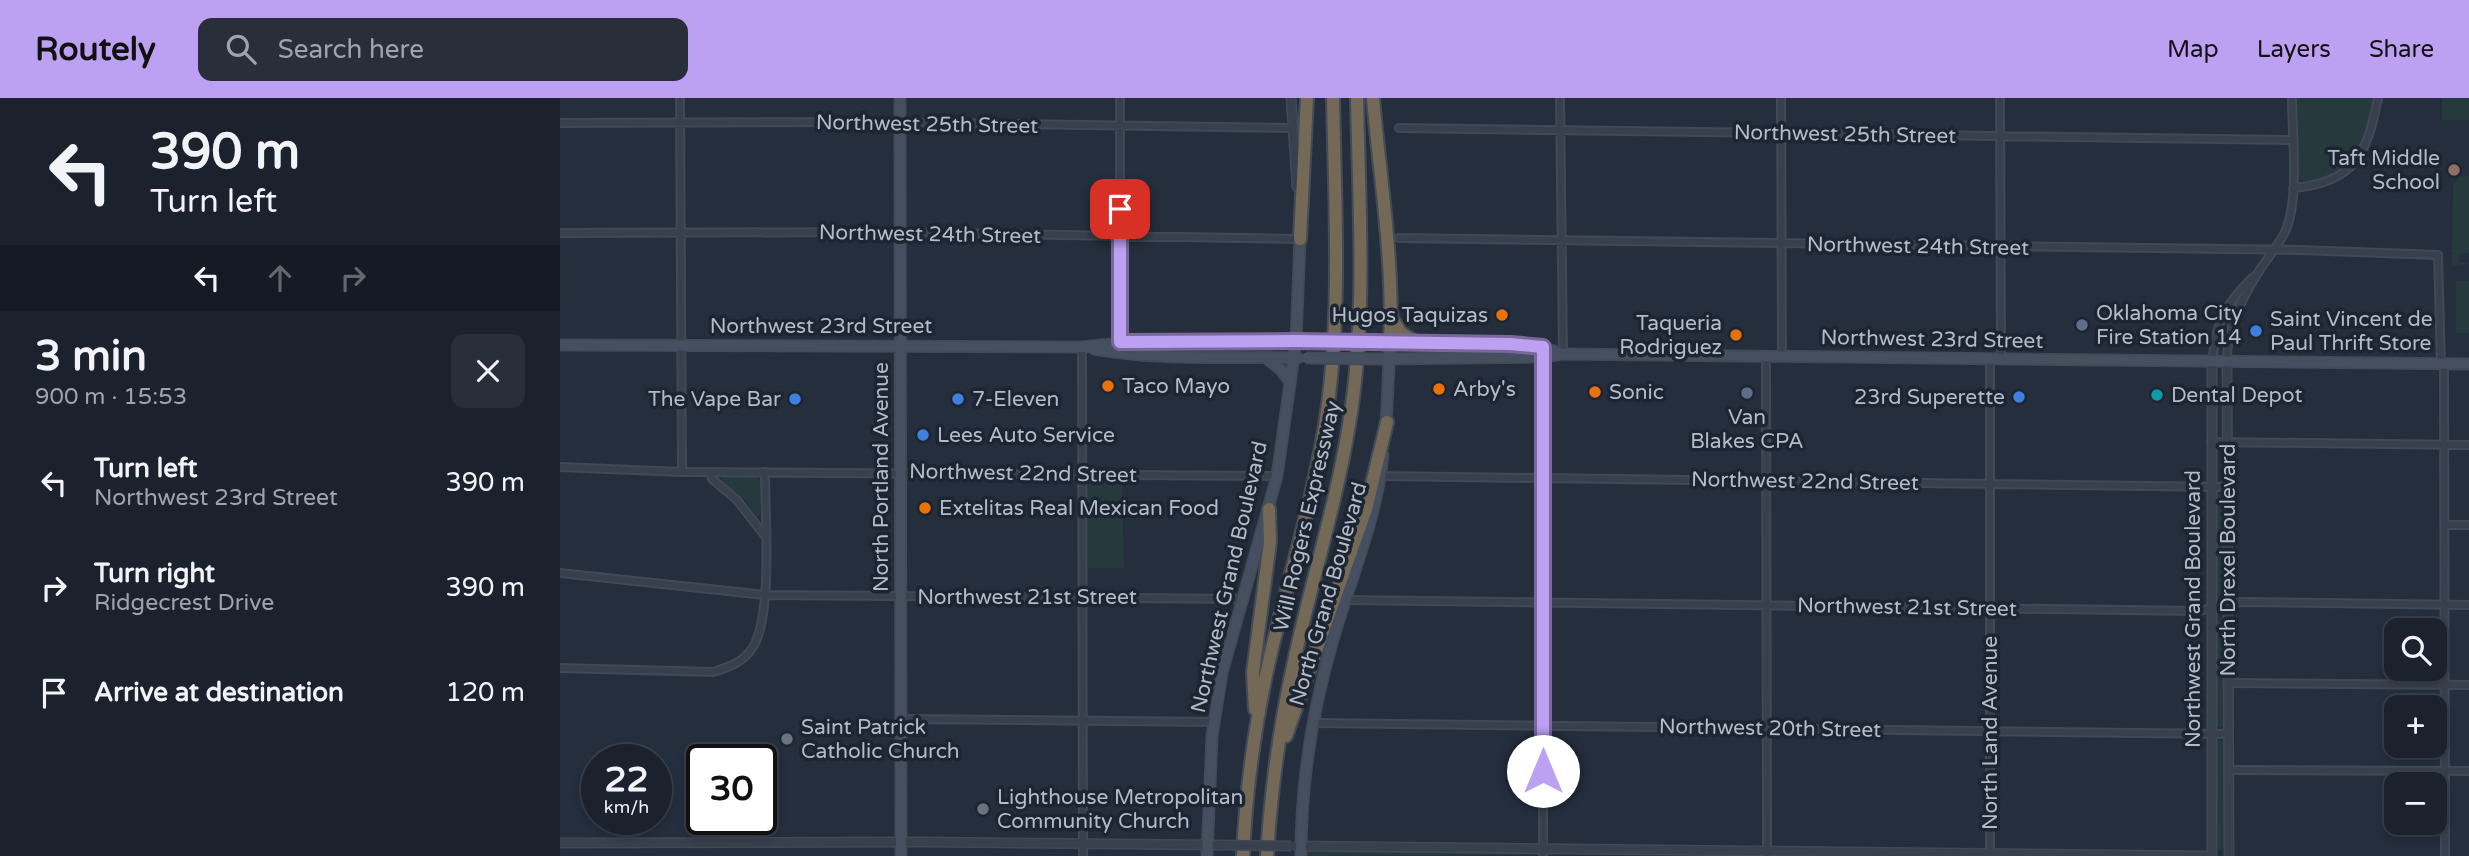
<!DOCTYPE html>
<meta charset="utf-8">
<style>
:root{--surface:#1b222e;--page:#282f3a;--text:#f1f3f6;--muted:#a0a4aa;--line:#393f4a;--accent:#bca0f2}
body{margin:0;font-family:"Varela Round",sans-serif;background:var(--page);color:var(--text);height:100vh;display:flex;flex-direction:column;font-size:26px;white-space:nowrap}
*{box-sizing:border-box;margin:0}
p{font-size:23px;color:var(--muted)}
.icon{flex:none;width:38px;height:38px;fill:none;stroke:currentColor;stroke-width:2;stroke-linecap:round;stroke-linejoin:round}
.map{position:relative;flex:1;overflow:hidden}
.details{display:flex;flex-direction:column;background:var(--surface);width:560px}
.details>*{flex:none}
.top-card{background:#1b222e;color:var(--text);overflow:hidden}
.buttons{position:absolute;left:1824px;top:520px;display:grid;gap:14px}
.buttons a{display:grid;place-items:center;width:63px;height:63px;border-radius:14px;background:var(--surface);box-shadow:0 4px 10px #0003,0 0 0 2px var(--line);font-size:35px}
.speed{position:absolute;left:21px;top:646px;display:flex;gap:14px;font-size:35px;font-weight:700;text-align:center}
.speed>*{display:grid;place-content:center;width:91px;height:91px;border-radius:50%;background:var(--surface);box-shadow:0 4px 10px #0003,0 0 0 2px var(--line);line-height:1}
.speed small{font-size:18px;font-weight:400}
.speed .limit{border:4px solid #111;border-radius:10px;background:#fff;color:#111}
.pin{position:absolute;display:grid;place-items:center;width:60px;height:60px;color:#fff;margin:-30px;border-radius:14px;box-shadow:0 4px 10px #0006}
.me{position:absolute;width:77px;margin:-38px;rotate:0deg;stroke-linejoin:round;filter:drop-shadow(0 0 5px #0008)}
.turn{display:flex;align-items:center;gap:24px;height:147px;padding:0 35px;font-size:32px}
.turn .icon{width:91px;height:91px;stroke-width:2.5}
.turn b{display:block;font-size:49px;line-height:60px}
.lanes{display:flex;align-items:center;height:66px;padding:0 35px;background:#0003;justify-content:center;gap:35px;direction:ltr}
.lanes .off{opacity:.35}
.round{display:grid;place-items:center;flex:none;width:74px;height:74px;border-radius:14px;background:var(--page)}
.headline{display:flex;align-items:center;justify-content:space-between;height:119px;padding:0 35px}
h1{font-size:42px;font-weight:700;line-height:52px}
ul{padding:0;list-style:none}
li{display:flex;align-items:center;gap:21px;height:105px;padding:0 35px}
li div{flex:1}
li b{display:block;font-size:26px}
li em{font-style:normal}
header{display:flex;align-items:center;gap:42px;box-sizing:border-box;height:98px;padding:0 35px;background:var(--accent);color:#111}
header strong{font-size:33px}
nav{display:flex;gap:38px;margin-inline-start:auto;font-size:24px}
.search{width:490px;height:63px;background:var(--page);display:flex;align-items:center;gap:18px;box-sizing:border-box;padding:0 24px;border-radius:14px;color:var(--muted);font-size:26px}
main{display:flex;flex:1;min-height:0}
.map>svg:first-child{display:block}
</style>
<header>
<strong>Routely</strong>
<div class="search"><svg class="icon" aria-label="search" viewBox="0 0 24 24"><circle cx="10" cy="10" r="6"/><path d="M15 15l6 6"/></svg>Search here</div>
<nav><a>Map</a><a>Layers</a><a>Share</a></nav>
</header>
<main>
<section class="details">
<div class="top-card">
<div class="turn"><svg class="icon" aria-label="left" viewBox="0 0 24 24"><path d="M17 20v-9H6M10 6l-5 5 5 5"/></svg><div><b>390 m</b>Turn left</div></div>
<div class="lanes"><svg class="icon" aria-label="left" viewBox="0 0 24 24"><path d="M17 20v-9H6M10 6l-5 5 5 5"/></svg><svg class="icon off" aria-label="ahead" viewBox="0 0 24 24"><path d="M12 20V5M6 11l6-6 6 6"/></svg><svg class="icon off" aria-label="right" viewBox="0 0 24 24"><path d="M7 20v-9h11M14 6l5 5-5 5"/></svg></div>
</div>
<div class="headline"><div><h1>3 min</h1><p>900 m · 15:53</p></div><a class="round"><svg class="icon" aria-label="close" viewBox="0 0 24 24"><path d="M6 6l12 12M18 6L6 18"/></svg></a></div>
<ul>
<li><svg class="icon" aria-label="left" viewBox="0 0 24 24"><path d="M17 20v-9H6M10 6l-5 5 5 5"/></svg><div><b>Turn left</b><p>Northwest 23rd Street</p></div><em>390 m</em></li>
<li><svg class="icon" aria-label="right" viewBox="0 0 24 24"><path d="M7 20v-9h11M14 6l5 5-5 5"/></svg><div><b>Turn right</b><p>Ridgecrest Drive</p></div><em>390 m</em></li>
<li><svg class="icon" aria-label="arrive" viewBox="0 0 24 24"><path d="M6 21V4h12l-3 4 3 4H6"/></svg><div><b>Arrive at destination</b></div><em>120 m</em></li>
</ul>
</section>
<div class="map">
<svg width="1909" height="758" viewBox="0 0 1909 758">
<rect width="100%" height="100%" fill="#242e3d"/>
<path fill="#263a3e" d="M1736,0h77c-8,42 -18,83 -70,84l-6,-7z
M1882,0h27v22h-27z
M1901,78h8v77l-10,1v3l10,2 -10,-1v3l10,3 -17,1v-11h7l-7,-1 1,-70z
M1896,183h13v52h-13z
M163,379h33l5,4 -1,35h-3l-14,-18 -22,-17z
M533,380h29l2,90h-38l1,-80z
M1659,395l5,3 -1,97 -3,3 -4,-3v-97z
M1661,519l3,4v104l-4,3 -4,-3v-104z
M1659,642l5,3v104l-3,4 -4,-4 -1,-102z
M783,751l193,3 4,3 -233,1 1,-5z"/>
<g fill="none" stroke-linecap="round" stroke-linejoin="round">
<defs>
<path id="minor" d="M120,0l2,374
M560,0v246
M1000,0l3,256
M1221,0l1,258
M1440,0l1,261
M0,25l323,-1 411,6
M839,30l893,12
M1733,90c62,-5 74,-34 85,-90
M0,135l325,-1 415,7
M839,140l901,12 138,5 3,109
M522,249l1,509
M983,256v502
M1206,258l1,500
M1430,261v497
M1652,264c5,-42 11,-55 41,-85
M1667,264c-1,-34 16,-66 34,-94 8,-12 18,-24 24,-36 15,-33 7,-97 7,-134
M1884,266l1,492
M1651,344l258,3
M0,369l122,5 595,4
M150,374l2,7 25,21 28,36
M821,378l847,11
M1885,427h24
M0,475l205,22 478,4
M785,502l853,11 43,-9 228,3
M0,570l153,4c16,-5 31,-10 40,-25 20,-33 12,-133 12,-175
M1668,585l241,2
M341,621l314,3
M752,625l917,11
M1669,672l240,1"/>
<path id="tertiary" d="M731,0l6,89
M1652,264v494
M1667,264l2,494
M0,745l363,-1 296,3
M737,748l910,10"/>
<path id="secondary" d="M340,0l1,758
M826,245l125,1 32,3 16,6
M0,247l522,2 38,-4 188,-1
M534,251c67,12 136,7 204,9
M706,260l15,12 9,12
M821,261l162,-2 20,-3 906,10
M826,328l4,-83
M647,758l5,-120 10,-63 55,-197 19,-135 4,-102
M741,758c0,-74 11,-145 32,-216 17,-60 44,-122 50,-185"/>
<path id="motorway" d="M813,0c7,81 21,163 17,245
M740,141l7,-141
M831,219l10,16 16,10
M695,611l-2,-37 17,-130 -1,-33
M726,638l80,-227 21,-87
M683,758c3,-67 12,-134 27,-199 18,-77 42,-153 55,-232 17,-108 10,-218 8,-327
M707,758c4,-67 13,-133 28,-199 17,-77 41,-153 54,-232 18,-108 10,-218 8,-327"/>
</defs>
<use href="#minor" stroke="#414956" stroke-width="10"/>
<use href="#tertiary" stroke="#414956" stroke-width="11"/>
<use href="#secondary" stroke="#414956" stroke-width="13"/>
<use href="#motorway" stroke="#434b58" stroke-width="16"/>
<use href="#minor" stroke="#38404d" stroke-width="6"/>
<use href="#tertiary" stroke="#38404d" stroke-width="8"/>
<use href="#secondary" stroke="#464f60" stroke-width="10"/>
<use href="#motorway" stroke="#736956" stroke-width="12"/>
<defs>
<path id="tertiary-bridge" d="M659,747l72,1"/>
<path id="secondary-bridge" d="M748,244l74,1
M746,260l75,1"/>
</defs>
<use href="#tertiary-bridge" stroke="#414956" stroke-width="11" stroke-linecap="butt"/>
<use href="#secondary-bridge" stroke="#414956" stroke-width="13" stroke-linecap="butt"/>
<use href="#tertiary-bridge" stroke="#38404d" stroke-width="8"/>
<use href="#secondary-bridge" stroke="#464f60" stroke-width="10"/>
</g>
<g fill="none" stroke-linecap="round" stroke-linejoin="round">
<defs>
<path id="route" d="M560,111v133l176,-1 215,3 32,3v424"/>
</defs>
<use href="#route" stroke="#7a689d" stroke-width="18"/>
<use href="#route" stroke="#bca0f2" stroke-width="12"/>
</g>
<circle fill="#8d6e63" stroke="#1d2532" stroke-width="2.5" cx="1894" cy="72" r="7"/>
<g fill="#e8710a" stroke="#1d2532" stroke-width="2.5">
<circle cx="942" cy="217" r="7"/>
<circle cx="1176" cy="237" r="7"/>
<circle cx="548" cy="288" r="7"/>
<circle cx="879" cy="291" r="7"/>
<circle cx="1035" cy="294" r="7"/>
<circle cx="365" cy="410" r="7"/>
</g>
<g fill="#5c6f8a" stroke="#1d2532" stroke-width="2.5">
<circle cx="1522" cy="227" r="7"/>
<circle cx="1187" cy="295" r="7"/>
</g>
<g fill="#3f7fe0" stroke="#1d2532" stroke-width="2.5">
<circle cx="1696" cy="233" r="7"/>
<circle cx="1459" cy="299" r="7"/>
<circle cx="235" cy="301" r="7"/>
<circle cx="398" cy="301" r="7"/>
<circle cx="363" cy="337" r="7"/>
</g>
<circle fill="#0f9aa8" stroke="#1d2532" stroke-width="2.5" cx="1597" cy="297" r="7"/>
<g fill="#6b7280" stroke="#1d2532" stroke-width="2.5">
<circle cx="227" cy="641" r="7"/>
<circle cx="423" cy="711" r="7"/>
</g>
<g text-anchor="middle" stroke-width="7" stroke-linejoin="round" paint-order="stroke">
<g font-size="21" fill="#b4bbc8" stroke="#1d2532">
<text transform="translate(367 26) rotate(1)" y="7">Northwest 25th Street</text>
<text transform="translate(1285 36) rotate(1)" y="7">Northwest 25th Street</text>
<text transform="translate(370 136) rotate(1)" y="7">Northwest 24th Street</text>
<text transform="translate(1358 148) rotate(1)" y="7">Northwest 24th Street</text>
<text x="261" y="235">Northwest 23rd Street</text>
<text transform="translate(1372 241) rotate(1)" y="7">Northwest 23rd Street</text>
<text transform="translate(463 375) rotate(1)" y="7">Northwest 22nd Street</text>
<text transform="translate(321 379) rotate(-90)" y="7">North Portland Avenue</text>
<text transform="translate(1245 383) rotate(1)" y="7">Northwest 22nd Street</text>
<text transform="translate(747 418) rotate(-77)" y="7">Will Rogers Expressway</text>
<text transform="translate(1668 462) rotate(-90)" y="7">North Drexel Boulevard</text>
<text transform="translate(669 479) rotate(-77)" y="7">Northwest Grand Boulevard</text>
<text transform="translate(768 496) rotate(-74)" y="7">North Grand Boulevard</text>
<text x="467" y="506">Northwest 21st Street</text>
<text transform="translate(1347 509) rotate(1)" y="7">Northwest 21st Street</text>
<text transform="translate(1633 511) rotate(-90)" y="7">Northwest Grand Boulevard</text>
<text transform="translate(1210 630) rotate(1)" y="7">Northwest 20th Street</text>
<text transform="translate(1430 635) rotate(-90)" y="7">North Land Avenue</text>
</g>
<g font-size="21" fill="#b4bbc8" stroke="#1d2532" text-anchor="start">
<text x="1880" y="67" text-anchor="end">Taft Middle<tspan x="1880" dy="24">School</tspan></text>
<text x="1536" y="222">Oklahoma City<tspan x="1536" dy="24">Fire Station 14</tspan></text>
<text x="928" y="224" text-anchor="end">Hugos Taquizas</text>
<text x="1710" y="228">Saint Vincent de<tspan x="1710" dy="24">Paul Thrift Store</tspan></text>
<text x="1162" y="232" text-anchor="end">Taqueria<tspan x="1162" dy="24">Rodriguez</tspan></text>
<text x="562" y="295">Taco Mayo</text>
<text x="893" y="298">Arby's</text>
<text x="1049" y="301">Sonic</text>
<text x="1611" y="304">Dental Depot</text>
<text x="1445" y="306" text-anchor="end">23rd Superette</text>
<text x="221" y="308" text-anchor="end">The Vape Bar</text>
<text x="412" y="308">7-Eleven</text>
<text x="1187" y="326" text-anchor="middle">Van<tspan x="1187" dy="24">Blakes CPA</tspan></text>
<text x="377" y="344">Lees Auto Service</text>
<text x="379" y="417">Extelitas Real Mexican Food</text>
<text x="241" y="636">Saint Patrick<tspan x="241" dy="24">Catholic Church</tspan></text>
<text x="437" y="706">Lighthouse Metropolitan<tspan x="437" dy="24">Community Church</tspan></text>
</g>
</g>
</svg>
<div class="buttons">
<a><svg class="icon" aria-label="search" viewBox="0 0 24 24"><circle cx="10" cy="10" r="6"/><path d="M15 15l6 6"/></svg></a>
<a>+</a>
<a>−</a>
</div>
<div class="speed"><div>22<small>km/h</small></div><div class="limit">30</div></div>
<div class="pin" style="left:560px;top:111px;background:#d93025"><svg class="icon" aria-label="arrive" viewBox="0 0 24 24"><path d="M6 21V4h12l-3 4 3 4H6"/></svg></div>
<svg class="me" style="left:983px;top:673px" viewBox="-20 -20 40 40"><circle r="19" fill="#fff"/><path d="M0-13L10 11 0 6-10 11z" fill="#bca0f2"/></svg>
</div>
</main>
